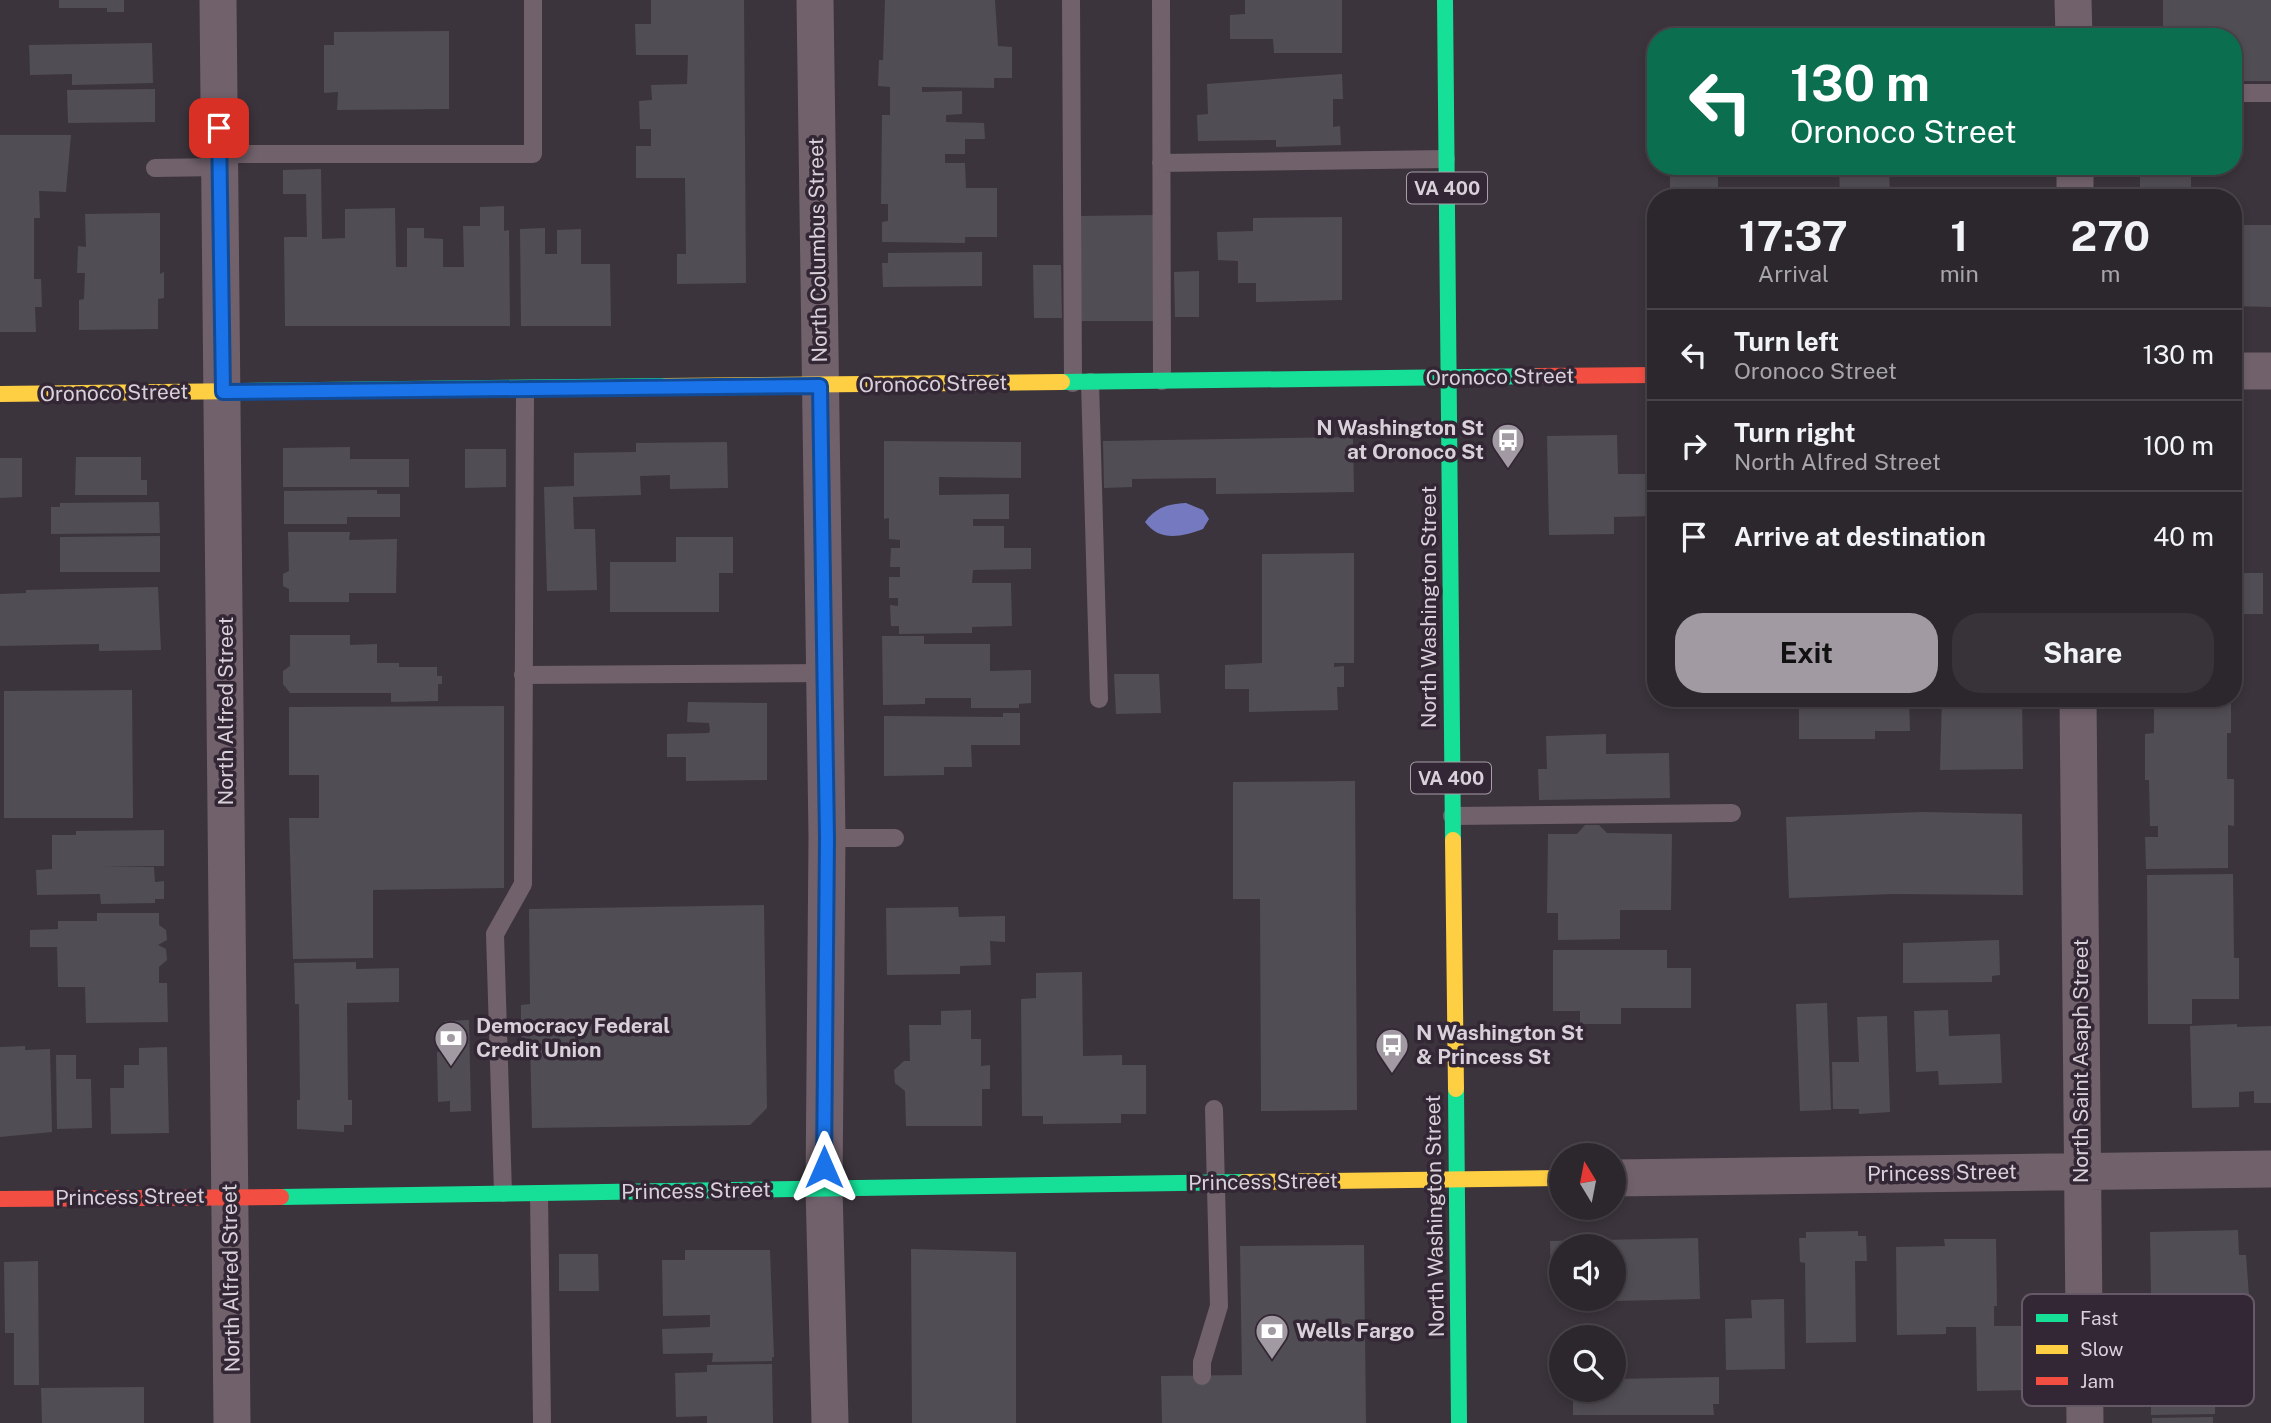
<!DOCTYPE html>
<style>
:root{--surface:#2c272d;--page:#383339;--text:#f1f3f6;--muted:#a6a5aa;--line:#484449;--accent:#a29aa3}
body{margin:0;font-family:"Public Sans",sans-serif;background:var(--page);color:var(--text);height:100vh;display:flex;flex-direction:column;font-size:26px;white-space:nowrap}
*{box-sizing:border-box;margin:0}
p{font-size:23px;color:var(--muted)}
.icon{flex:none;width:38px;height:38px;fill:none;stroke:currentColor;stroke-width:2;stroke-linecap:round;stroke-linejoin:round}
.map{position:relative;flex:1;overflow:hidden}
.drawer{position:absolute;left:1647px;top:189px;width:595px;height:518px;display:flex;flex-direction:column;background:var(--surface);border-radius:28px;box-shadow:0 4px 10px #0003,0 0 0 2px var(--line)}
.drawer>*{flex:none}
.hud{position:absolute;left:1647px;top:28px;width:595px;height:147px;border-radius:28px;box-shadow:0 4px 10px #0003,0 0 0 2px var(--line);background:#0b6e4f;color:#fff;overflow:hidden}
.needle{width:46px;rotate:350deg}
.buttons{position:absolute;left:1549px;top:1143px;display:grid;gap:14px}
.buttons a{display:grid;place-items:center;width:77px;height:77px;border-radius:50%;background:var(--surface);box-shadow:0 4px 10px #0003,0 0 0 2px var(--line);font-size:35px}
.pin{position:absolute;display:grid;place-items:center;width:60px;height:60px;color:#fff;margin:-30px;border-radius:14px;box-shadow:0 4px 10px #0006}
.me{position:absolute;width:77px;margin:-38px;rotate:0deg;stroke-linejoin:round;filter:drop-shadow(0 0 5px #0008)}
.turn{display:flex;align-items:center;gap:24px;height:147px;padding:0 28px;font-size:32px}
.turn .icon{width:91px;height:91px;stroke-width:2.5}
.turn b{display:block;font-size:49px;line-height:60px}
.eta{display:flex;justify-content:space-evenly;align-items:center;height:119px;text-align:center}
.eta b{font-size:42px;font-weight:700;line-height:49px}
.button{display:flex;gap:14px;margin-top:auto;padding:14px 28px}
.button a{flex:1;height:80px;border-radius:28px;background:var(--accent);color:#111;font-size:28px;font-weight:700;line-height:80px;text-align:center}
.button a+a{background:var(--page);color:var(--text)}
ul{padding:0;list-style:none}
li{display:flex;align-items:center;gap:21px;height:91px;padding:0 28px;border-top:2px solid var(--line)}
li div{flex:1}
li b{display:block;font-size:26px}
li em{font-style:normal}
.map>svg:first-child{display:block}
</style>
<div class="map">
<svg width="2271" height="1423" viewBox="0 0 2271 1423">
<rect width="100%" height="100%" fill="#3b343c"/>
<path fill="#7579bf" d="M1186,503l17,7 6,9 -6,10c-22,8 -43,13 -58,-7 11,-15 23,-18 41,-19z"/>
<path fill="#514d54" d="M59,0h65v12h-17v-4h-48z
M651,0h93l2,283 -69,1v-30h9l-1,-76h-49v-32h15v-17h-11l-1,-28 13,-1 -1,-15 36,-1 1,-29h-52l-1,-31h16z
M885,0h110l3,46 14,1v31h-18v10l-72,-1v5l40,-1v23l-16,1v7l38,1 1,16h-20v15h-20v9h20l1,25h31v49h-32v6l-83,-1v-20l6,-1v-17h-7l1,-89h8v-28l-12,-1 1,-26h4z
M1245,0h97v53h-68l-1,-14h-43v-24l15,-1z
M2163,0h108v81h-38v-44h-70z
M449,31v78l-112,1 1,-18 -14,1v-48h10v-13z
M152,43l1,40 -81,2v-11l-42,1 -1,-30z
M1342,74l1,25h-10v28l7,-1 1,19 -65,2v-7l-78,1 -1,-26 11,-1 -1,-30z
M155,89v33l-87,1 -1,-33z
M0,135h71l-5,57 -27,-1 1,27h-6v61h7l1,28h-7l1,25h-36z
M1670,166h48v32h-48z
M1839,166h50l1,32h-50z
M2140,166h51v27l23,-1v6h-74z
M321,169l1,70 23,-1v-29l50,-1 1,59h11v-39h17v10l19,1v28h21l-1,-41h17v-19l24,-1v25l5,-1 1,96h-225l-1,-89h23l-1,-43h-23v-24z
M160,213v61l4,-2v26l-6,1v30l-79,1v-30l5,-1 1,-26h-8l1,-27 8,1 -1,-33z
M1154,215l1,106h-74l-2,-105z
M1342,217v83l-86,2v-19h-18v-22l-20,-1 -1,-28 36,-1v-13z
M2233,225h38v82l-38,-1z
M545,228v26h12v-24l24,-1v35h29l1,62h-90l-1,-97z
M982,252v34l-99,1 -1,-24h6v-10z
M1033,265h28l1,53h-28z
M1199,271v46h-24l-1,-45z
M1617,435l1,39h38v42l-42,1v17l-65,1 -2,-99z
M1353,437l1,55 -138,2v-16l-84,1v8l-28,1 -1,-47z
M884,441l137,1v36l-82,-1v18l70,-1v25h-36v7h31v22h27v21l-58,1 -1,13h39l1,43 -40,1v6l-73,1v-8h-8l-1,-21 8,1v-8h-9v-21h11v-10h-10l1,-19h9v-8l-11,-1v-21l-5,1z
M727,442l1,46 -58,1v-14l-30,1 1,19 -68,2 1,32h21l2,61 -50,1 -3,-104 30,-1v-33l62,-1v-9z
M2233,446h5l-1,59 -4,1z
M350,447v12h59v28h-126v-39z
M465,449h41v38l-41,1z
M76,457h65v23h6v15h-72z
M0,458h22v39l-22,1z
M377,490v4h23v23h-53v7h-63v-33z
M159,502l1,31 -109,1v-27h9v-4z
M288,532h62l-1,8 48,-1 -1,54h-47v9h-60v-13l-6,-3v-12l6,-3z
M160,536v36h-100v-35z
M676,537h57v36h-14v39h-109v-50h66z
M1354,553v110h-20v4l10,-1v21h-7l1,23 -89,2v-23h-24v-24l37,-2v-109z
M2233,573h30v41h-30z
M158,587l3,63 -62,1v-7l-99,2v-52l26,-1v-3z
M290,635h60v10l27,-1v19h22v4h38v9h5v8h-4v17l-47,1v-9h-101l-7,-9v-13l7,-5z
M882,636h42v8h66v27l41,-1v33l-12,1v4h-48v-10h-46v6l-42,1z
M1114,674h45l2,39 -45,1z
M132,690l1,128h-129v-127z
M1799,698h110l1,33h-35v8h-76z
M1942,698h80l1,71 -83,1z
M2154,698h77v35h-4v46h7v47l-6,-1v43l-82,1 -1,-32h13v-11h-8l-1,-46h-4v-46l9,-1z
M688,702l79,1v77l-81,1v-24h-19v-23l42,-1 1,-3 -1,-7 -22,-1z
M504,706v182l-131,2v68l-80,1 -4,-141h30v-43h-30v-68z
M1003,713h17v32h-49l1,22h-28v8l-60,1v-60l119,1z
M1606,734v20l63,-1 1,45 -131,2 -1,-31h9l-1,-33z
M1355,781l2,329 -96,1 -1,-212h-27v-117z
M1922,812l100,2 1,81 -130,-1 -104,4 -3,-81z
M1585,825h14l8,8 65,1 -1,76h-51v29l-62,1v-27h-11l1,-79h29z
M164,830v36h-62l52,1 1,15 9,-1v18h-9v4l-54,1 -1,-10 -63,1 -1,-25 16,-1v-34h24v-4z
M2233,874l1,84h5v41h-47v25h-44l-1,-149z
M764,905l3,203 -17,17 -218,3 -2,-89 -9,1v-35l9,-1 -1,-95z
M958,907l1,10 46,-1v26l-15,-1 1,24 -31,1v8l-73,1 -1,-67z
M97,913h62v12l7,5 1,10 -9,5 8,4 1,11 -8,7v16h8l1,39 -82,1 -1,-36h-27l-1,-40h-27v-17l28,-1v-8h39z
M1999,940l1,35 -8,1v6l-89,1v-40z
M1553,950h114v18h24v40h-70v16h-41v-13h-27z
M356,962v7l43,-1v34l-52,1 1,97h4v25h-8v7l-47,-3v-29h3l-1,-96h-4l-1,-41z
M1082,972l1,84 39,-1v10h24v49h-25v9l-78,1v-8h-21l-1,-117 15,-1v-25z
M1827,1003l4,107 -31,1 -4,-107z
M971,1010v29h10v27l9,-1v24h-8v37h-76l-1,-35 -10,-8 -1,-13 10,-9h6l-1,-36h32v-14z
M1948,1010l1,26 51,-2 2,49 -63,2 -1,-14 -22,1 -2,-61z
M1887,1016l3,96 -31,2v-5h-26l-1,-47h27l-2,-45z
M469,1020l2,91 -21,1v-11l-12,1 -1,-50 9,-1 -1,-30z
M2237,1024v3l34,-1v77h-17v-12l-15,1v15l-47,1 -2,-82z
M25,1046v4l25,-1 2,83 -52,5v-90z
M167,1047l2,86 -58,1 -1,-46h14v-23h15v-17z
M56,1055h20v24h15l1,49 -35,1z
M2238,1230l1,25h7l3,41 -98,1 -1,-65z
M1858,1231v5h8l1,25h-12l1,81 -50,1 -1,-80 -5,-1 -1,-24h7v-6z
M1698,1238l2,61 -84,2 -2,-55h-53v43h-10l-1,-48z
M1944,1239h52l1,67h-3v20h36v64l-53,1 -1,-64h-30v7l-49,1 -1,-88 49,-1z
M1364,1245l2,178h-204l-1,-47 81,-1 -2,-129z
M911,1249l105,3v171h-104z
M685,1250h85l4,107h-2v4l-60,1 1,-9 -50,1 -1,-25 48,-2v-12l-47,1 -1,-56h23z
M559,1254h39l1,37h-40z
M38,1261l1,124h-25v-52h-9l-1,-71z
M1784,1299l1,70 -59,1 -1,-51 27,-1 -1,-18z
M772,1364l1,59h-66v-7l-31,1 -1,-44 32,-1v-7z
M2151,1364h64v50l-64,1z
M1719,1377v27h-6l1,11h-141v-25h41v-11z
M144,1387v36h-102l-1,-35z
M2213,1417v6h-61v-5z"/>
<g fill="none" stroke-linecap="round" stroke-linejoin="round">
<path stroke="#71616b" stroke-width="18" d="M1071,0l2,383
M1161,0l1,381
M2233,93h38
M220,154h313v-154
M1161,163l285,-4
M155,168l65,-1
M1090,382l9,317
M523,675l301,-2
M1452,816l280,-3
M827,838h68
M503,1193l-8,-259 28,-50 2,-494
M539,1195l3,228
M1202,1376v-14l17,-56 -5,-197"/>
<path stroke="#71616b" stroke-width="37" d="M218,0l14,1423
M815,0l12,838 -3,350 6,235
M2073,0l1,37
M2075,166v32
M2233,371h38
M2078,698l7,725
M1614,1178l657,-9"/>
<path stroke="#16e098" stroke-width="16" d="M1445,0l8,840
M1062,382l476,-6
M243,391l423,-5
M1456,1089l3,334
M281,1197l963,-15"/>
<path stroke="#ffcf43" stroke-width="16" d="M666,386l396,-4
M0,394l243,-3
M1453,840l3,249
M1244,1182l317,-4"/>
<path stroke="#f24e42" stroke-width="16" d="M1538,376l118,-1
M0,1199l281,-2"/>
</g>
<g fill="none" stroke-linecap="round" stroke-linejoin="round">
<defs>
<path id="route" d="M219,128l4,264 597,-6 7,452 -3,329"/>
</defs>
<use href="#route" stroke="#114b97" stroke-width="18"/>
<use href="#route" stroke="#1a73e8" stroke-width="12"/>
</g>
<defs>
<symbol id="bus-pin" viewBox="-11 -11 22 30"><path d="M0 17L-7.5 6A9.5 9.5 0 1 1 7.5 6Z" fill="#a29aa3" stroke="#332635"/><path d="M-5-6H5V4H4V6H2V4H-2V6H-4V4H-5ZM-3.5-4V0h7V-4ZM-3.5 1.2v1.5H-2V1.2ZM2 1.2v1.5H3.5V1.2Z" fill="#fff"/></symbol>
<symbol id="bank-pin" viewBox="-11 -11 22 30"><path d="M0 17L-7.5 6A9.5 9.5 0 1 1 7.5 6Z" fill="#a29aa3" stroke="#332635"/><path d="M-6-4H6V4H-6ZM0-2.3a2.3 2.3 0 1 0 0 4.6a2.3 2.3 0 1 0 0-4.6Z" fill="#fff"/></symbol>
</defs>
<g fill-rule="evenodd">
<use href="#bus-pin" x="1489" y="421" width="38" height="52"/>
<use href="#bank-pin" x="432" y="1019" width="38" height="52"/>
<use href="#bus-pin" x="1373" y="1026" width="38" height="52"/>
<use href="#bank-pin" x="1253" y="1312" width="38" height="52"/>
</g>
<g text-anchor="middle" stroke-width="7" stroke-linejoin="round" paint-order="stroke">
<g fill="#332635" stroke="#a79ea8" stroke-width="2">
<rect x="1407" y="172.5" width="80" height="31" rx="5"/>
<rect x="1411" y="762.5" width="80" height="31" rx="5"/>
</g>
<g font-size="19" font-weight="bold" fill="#d9d1da">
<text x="1447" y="195">VA 400</text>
<text x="1451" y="785">VA 400</text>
</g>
<g font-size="21" fill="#d9d1da" stroke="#332635">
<text transform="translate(818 250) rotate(-91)" y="7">North Columbus Street</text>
<text transform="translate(1500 377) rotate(-1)" y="7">Oronoco Street</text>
<text transform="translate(933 384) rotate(-1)" y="7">Oronoco Street</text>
<text transform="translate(114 393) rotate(-1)" y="7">Oronoco Street</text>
<text transform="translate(1429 607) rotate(-90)" y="7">North Washington Street</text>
<text transform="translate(226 711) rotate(-90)" y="7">North Alfred Street</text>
<text transform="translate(2081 1061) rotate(-90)" y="7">North Saint Asaph Street</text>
<text transform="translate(1942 1173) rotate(-1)" y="7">Princess Street</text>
<text transform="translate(1263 1182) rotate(-1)" y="7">Princess Street</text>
<text transform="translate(696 1191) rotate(-1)" y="7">Princess Street</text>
<text transform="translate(130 1197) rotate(-1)" y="7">Princess Street</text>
<text transform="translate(1435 1216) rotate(-91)" y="7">North Washington Street</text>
<text transform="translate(231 1278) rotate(-91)" y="7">North Alfred Street</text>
</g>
<g font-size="21" font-weight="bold" fill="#d9d1da" stroke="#332635" text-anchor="start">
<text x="1484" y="435" text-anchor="end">N Washington St<tspan x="1484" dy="24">at Oronoco St</tspan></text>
<text x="476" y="1033">Democracy Federal<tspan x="476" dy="24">Credit Union</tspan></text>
<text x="1416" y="1040">N Washington St<tspan x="1416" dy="24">&amp; Princess St</tspan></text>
<text x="1296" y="1338">Wells Fargo</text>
</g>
</g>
<rect x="2022" y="1294" width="232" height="112" rx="10" fill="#332635" stroke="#655967" stroke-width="2"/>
<rect x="2036" y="1314" width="32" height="8" fill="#16e098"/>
<rect x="2036" y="1345" width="32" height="9" fill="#ffcf43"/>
<rect x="2036" y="1377" width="32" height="8" fill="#f24e42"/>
<g font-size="19" fill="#d9d1da">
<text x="2080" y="1325">Fast</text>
<text x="2080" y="1356">Slow</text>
<text x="2080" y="1388">Jam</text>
</g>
</svg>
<div class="buttons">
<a><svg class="needle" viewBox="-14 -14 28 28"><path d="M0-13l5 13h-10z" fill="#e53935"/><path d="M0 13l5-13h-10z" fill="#a6a5aa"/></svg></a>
<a><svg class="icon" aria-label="sound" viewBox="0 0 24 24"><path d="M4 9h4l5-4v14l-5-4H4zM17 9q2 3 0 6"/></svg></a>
<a><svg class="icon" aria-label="search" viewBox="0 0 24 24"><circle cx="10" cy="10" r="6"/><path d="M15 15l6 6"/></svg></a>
</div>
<div class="pin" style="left:219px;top:128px;background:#d93025"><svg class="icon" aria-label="arrive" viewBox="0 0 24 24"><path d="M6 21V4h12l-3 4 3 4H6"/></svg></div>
<svg class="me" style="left:824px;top:1167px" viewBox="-20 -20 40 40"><path d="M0-17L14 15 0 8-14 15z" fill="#1a73e8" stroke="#fff" stroke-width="4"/></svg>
<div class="hud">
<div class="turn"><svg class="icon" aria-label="left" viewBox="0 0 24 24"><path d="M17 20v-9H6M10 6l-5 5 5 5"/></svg><div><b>130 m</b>Oronoco Street</div></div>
</div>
<section class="drawer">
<div class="eta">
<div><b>17:37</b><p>Arrival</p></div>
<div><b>1</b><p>min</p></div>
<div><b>270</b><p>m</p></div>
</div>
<ul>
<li><svg class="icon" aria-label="left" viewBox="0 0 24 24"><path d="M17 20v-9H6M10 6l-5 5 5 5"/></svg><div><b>Turn left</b><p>Oronoco Street</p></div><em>130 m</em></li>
<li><svg class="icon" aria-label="right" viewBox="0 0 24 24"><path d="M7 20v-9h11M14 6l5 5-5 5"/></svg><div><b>Turn right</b><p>North Alfred Street</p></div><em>100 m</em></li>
<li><svg class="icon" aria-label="arrive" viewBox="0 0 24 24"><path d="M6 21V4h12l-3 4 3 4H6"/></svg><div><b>Arrive at destination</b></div><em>40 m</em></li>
</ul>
<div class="button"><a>Exit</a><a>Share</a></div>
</section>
</div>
